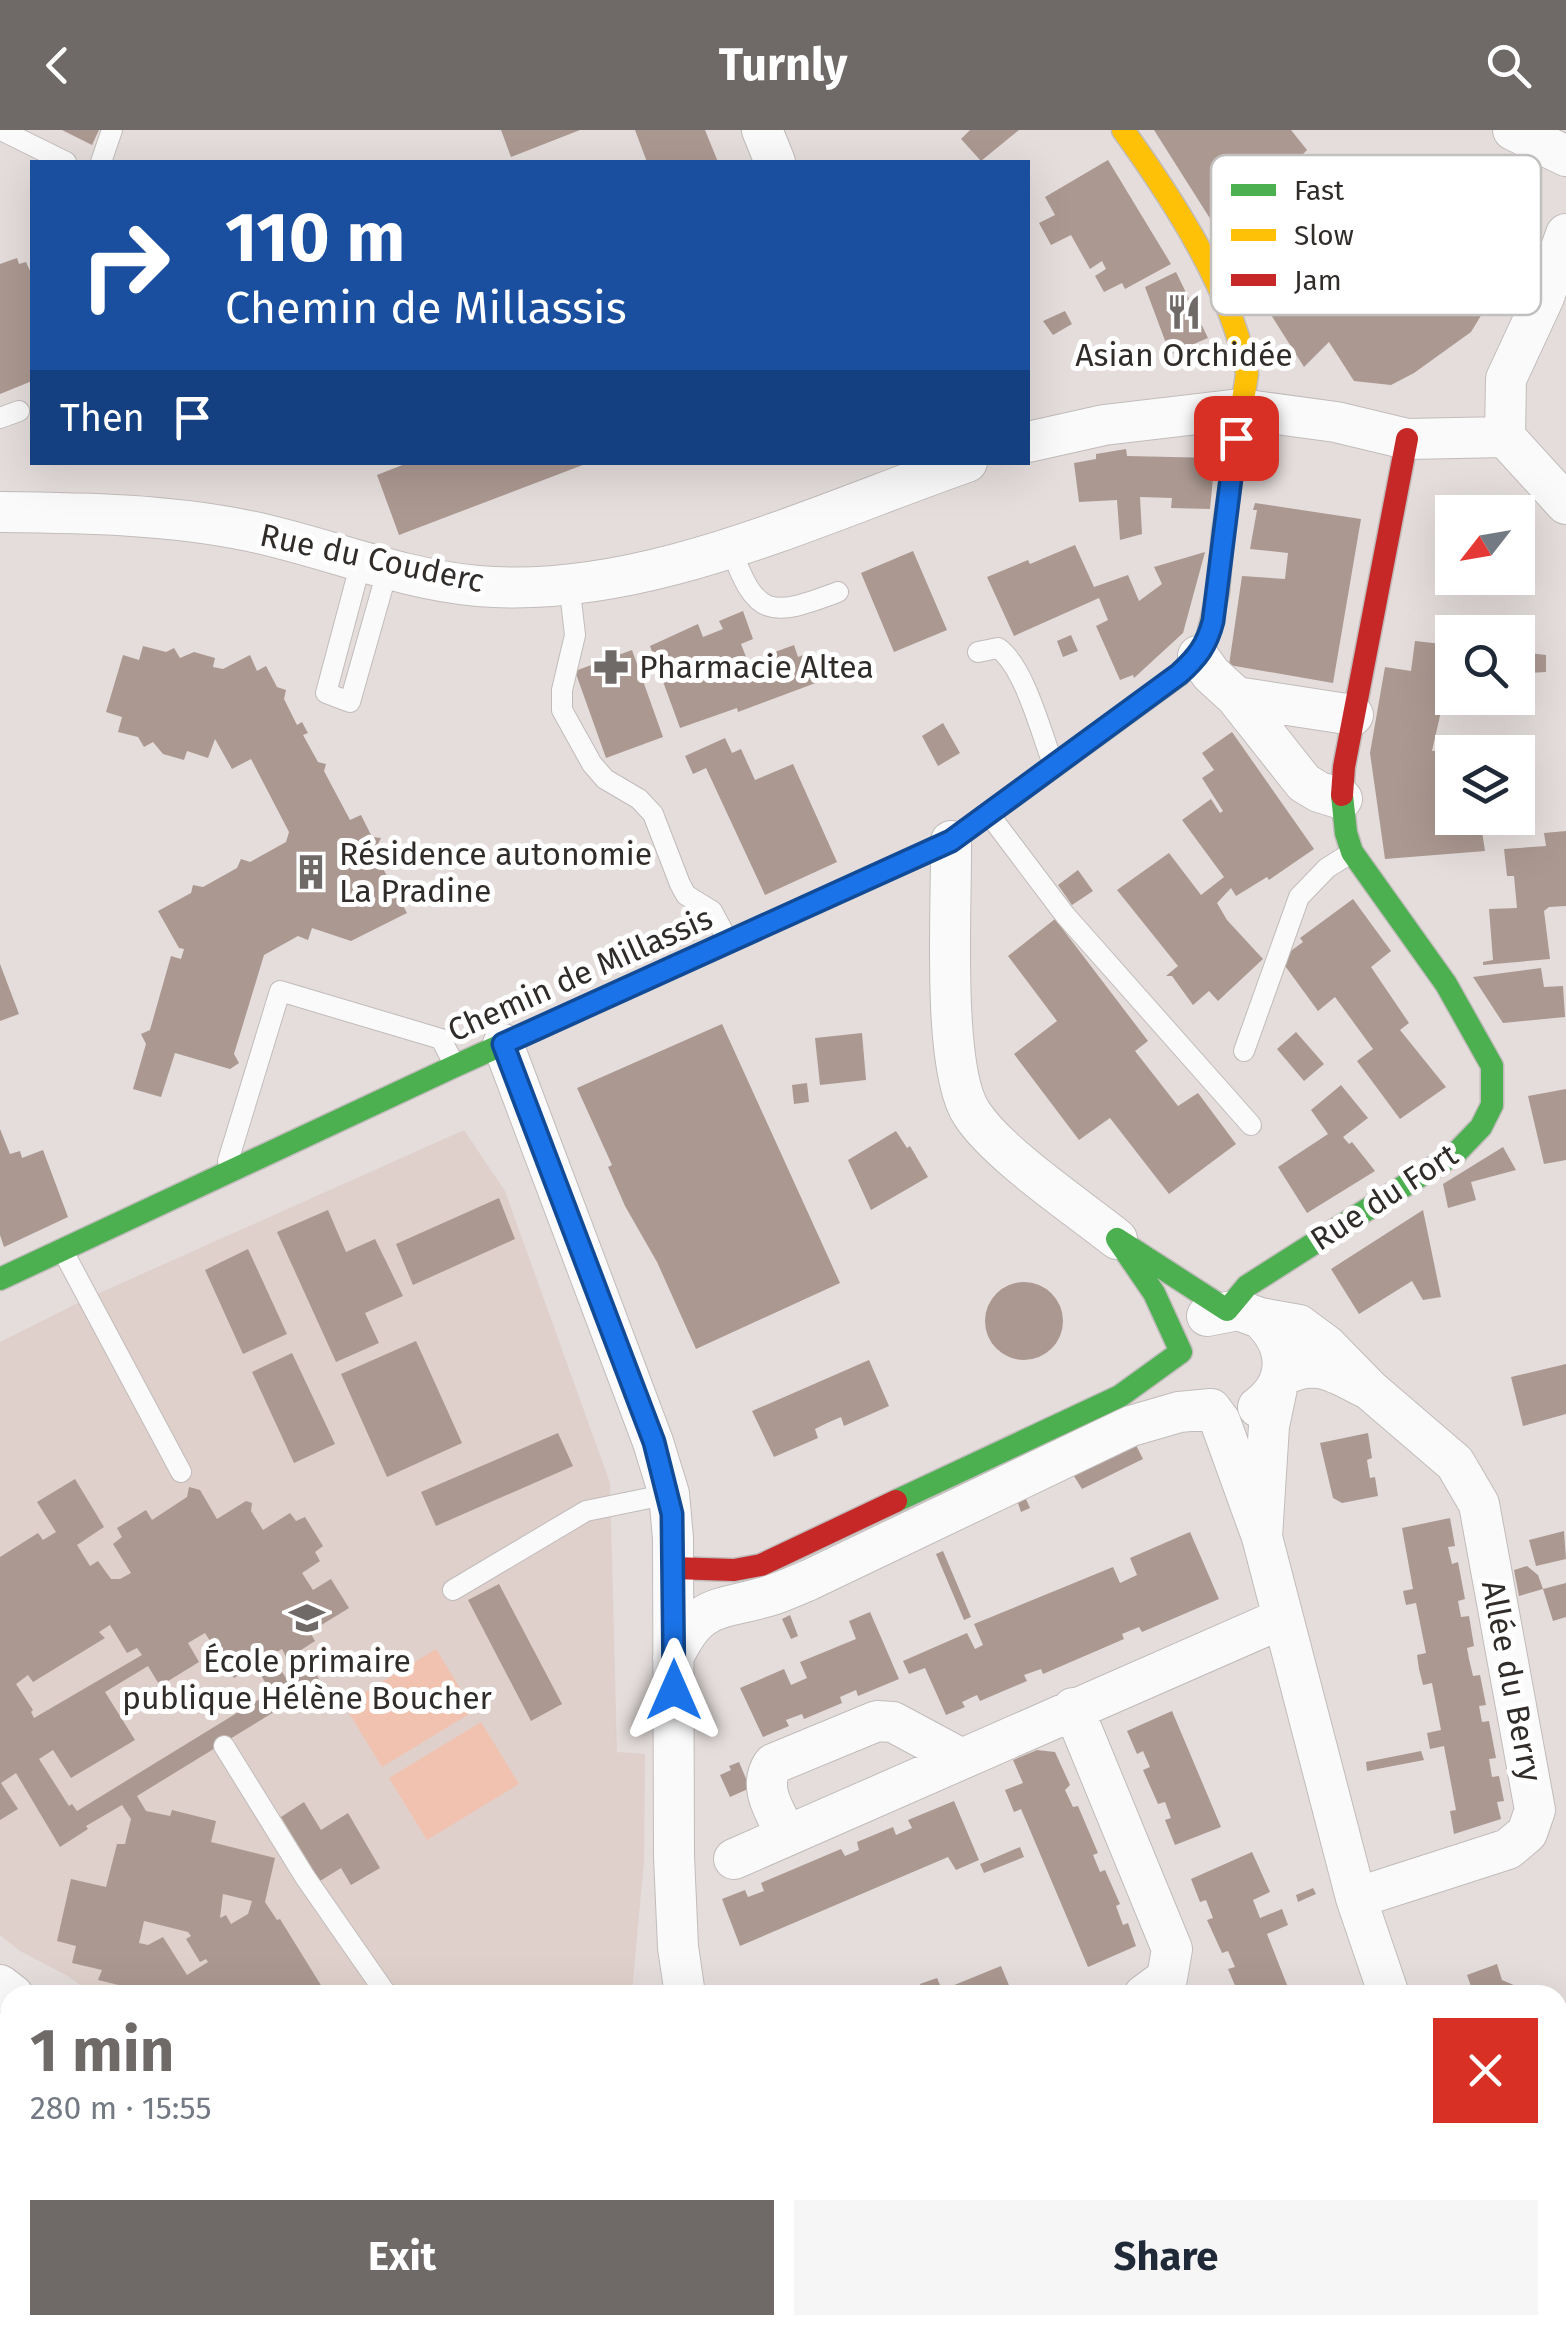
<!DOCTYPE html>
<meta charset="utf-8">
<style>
:root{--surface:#fff;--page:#f6f6f7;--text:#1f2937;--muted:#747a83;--accent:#6f6a68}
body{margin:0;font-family:"Fira Sans",sans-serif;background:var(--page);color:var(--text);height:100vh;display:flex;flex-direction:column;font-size:38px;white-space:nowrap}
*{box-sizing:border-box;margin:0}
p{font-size:32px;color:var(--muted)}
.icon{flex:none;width:55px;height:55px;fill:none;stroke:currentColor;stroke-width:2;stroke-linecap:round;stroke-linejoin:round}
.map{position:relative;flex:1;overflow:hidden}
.details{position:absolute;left:0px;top:1855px;width:1568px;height:350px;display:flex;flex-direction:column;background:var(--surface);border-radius:30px 30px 0 0;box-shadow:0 10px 40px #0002}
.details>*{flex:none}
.top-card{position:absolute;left:30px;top:30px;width:1000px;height:305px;border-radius:0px;box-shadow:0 10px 40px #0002;background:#1a4fa0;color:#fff;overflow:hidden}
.needle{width:65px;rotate:239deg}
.controls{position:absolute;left:1435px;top:365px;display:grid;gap:20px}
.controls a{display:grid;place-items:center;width:100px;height:100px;border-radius:0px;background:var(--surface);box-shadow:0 10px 40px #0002;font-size:50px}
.pin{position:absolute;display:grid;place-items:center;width:85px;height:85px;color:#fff;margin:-42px;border-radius:20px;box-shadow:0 5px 15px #0006}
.me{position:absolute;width:110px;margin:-55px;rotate:0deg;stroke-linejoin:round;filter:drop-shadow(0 0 8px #0008)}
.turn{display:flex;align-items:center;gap:35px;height:210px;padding:0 30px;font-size:45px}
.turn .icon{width:130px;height:130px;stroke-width:2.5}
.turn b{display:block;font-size:70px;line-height:85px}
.then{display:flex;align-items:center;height:95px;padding:0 30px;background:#0003;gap:20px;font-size:38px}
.round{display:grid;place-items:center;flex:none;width:105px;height:105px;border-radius:0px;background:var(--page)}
.head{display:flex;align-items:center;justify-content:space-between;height:170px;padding:0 30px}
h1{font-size:60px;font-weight:700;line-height:75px;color:var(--accent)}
.primary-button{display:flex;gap:20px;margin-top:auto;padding:20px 30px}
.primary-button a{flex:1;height:115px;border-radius:0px;background:var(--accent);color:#fff;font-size:40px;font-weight:700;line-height:115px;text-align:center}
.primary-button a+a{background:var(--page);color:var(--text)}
header{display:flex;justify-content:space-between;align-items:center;height:130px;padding:0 30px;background:var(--accent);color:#fff;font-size:45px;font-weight:700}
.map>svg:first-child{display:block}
</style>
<header><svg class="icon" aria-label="back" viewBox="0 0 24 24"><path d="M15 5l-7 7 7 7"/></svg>Turnly<svg class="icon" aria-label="search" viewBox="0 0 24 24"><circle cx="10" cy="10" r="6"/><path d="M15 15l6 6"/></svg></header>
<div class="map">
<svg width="1566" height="2205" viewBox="0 0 1566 2205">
<rect width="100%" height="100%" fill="#e4dddb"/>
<path fill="#dfd0cb" d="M464,1000l41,61 105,292 7,269 28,2 -1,107 -12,130 -2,4h-535l-29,-20 -46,-24 -20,-16v-593l86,-43z"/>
<path fill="#f2c2b0" d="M436,1519l38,62 -92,56 -38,-62z
M481,1592l38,62 -92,56 -38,-62z"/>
<path fill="#ab9891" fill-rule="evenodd" d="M62,0h37l-7,15z
M501,0h79l-69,27z
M635,0h70l13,32h-71z
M970,0h49l-38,31 -20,-22z
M1154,0h137l16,20 -32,33 14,19 4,-3 20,26 -5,4 21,28 -13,12 26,30 45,-50 29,27 22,-38 -27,-18 26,-42 98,49 -64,105 -57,41 -23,12 -37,-4 -25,-39 -25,25z
M1108,30l63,104 -46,25 -3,-6 -18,9 -9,-16 11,-7 -4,-8 -12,8 -19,-34 -20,10 -12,-22 16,-8 -10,-18z
M17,128l2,6 7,-2 6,13v106l-32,13v-130z
M1176,142l32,66 -38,16 -25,-67z
M1065,181l7,13 -19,11 -10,-14z
M1126,319l1,7 88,2 -5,51 -39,-1 1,-10 -32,-1 2,37 -22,6 -3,-40 -38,2 -5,-39 22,-4v-5z
M410,332h178v1l-189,72 -22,-60z
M1255,373l106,16 -28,164 -104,-18 13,-89 43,3 3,-26 -38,-4 7,-39h-4z
M1075,415l19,42 34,-12 11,26 23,-17 -8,-17 51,-15 -22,81 -49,45 -1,-3 -13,5 -24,-54 12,-6 -9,-22 -85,38 -27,-59 41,-17 2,4z
M913,421l34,79 -53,22 -33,-79z
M743,481l10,28 -12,5 7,18 46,-17 4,12 13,-5 10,29 -83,31 -1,-4 -57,20 -30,-82 48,-22 5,13 20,-8 -4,-8z
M1071,505l7,16 -15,6 -6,-16z
M1415,511l27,3v4l10,1 -1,25 -12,-1v25h5l-12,53 20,-1v68h28l5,33 -100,8 -15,-106 15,-86 26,4z
M143,516l23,6 8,-4 6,10 14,-6 21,6 -2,9 10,2 27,-14 7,16 9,-5 11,21 9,3 -2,9 13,26 5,-3 6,11 -5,2 15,27 8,2 -2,7 26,49 11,-5 11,22 9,1 -7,14 33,61 -56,28 -39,-13 -4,12 -10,-4 -34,19 -30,99 5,9 -9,6 -55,-16 -14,44 -28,-8 13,-45 -5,-10 9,-4 21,-74 10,3 3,-10 -5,-1 -21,-37 33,-18 2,-8 10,2 34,-19 4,-9 9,3 36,-20 3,-10 -38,-73 -19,10 -17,-30 -7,19 -21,-7 -3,9 -21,-6 -10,-12 -9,5 -6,-10 -20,-5 4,-15 -16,-5 17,-57 16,5z
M632,520l31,87 -57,21 -31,-87z
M1529,523l17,2v17l-17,1z
M943,593l17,30 -22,13 -16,-30z
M1232,602l82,117 -45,31 -2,-3 -31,19 -5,-8 -14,15 10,17 36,39 -45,42 -9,-10 -16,14 -21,-29h-6l12,-10 -61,-76 52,-37 32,42 23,-18 -42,-57 29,-21 9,14 3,-2 -21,-33 12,-8 -12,-17z
M725,608l7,15 9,-4 14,31 38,-16 44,98 -72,33 -59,-127 -13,6 -8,-18z
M1566,701v75l-17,1 -5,4 6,48 -67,6v-3l10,-2 -4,-51 28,-1 -3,-32h-7l-3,-27 42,-3 -2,-13z
M1078,740l15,21 -21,14 -14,-20z
M1353,769l38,52 -20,16 38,56 -9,7 46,57 -46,32 -43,-58 16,-12 -38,-52 -17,14 -38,-52 23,-17 -3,-4z
M1055,789l93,122 -13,10 43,55 20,-13 38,51 -67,50 -59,-76 -31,22 -65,-86 43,-33 -49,-65z
M0,834l19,50 -19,7z
M1541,838l3,19 19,-1 2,31 -62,6 -30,-46z
M722,894l118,259 -144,66 -39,-87 -32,-56 -17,-39 4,-2 -35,-77z
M1296,902l28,32 -20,17 -27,-32z
M862,903l4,47 -46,5 -5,-47z
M807,953l2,19 -15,2 -2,-19z
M1341,955l27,33 -25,19 6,7 3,-2 23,29 -68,42 -29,-46 50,-33 -17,-24z
M1566,959v71l-22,4 -16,-68z
M0,999l10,25 10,-3 2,7 21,-8 25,67 -64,30 -4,-12z
M896,1001l11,17 3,-2 18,31 -57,33 -23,-50z
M1503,1017l13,23 -45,12 5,18 -28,8 -5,-24z
M499,1068l16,41 -102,46 -17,-41z
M328,1080l18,42 29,-13 28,57 -38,17 14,30 -43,19 -59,-130z
M1423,1080l18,87 -18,3 -11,-19 -53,33 -28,-45z
M248,1119l39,85 -44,20 -38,-84z
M985 1191a39 39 0 1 1 78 0a39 39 0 1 1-78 0Z
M416,1211l46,102 -75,34 -46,-103z
M292,1223l43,91 -41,19 -42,-91z
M869,1230l20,46 -45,20 -3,-9 -14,6 -12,6 3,9 -44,19 -22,-46z
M1566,1234v50l-43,12 -12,-49z
M558,1303l15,33 -137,60 -15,-34z
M1368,1303l4,25 -5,2 3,18 5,-1 3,19 -36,7 -9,-5 -13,-55z
M1136,1315l7,14 -61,30 -8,-13z
M75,1349l29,48 -27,18 13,21 8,-5 13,18h9l11,-6 -18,-29 9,-7 -5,-9 29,-18 6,10 35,-23 2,-10 11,3 17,29 29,-18 6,2 -1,8 12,19 27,-17 6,8 9,-4 18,29 -8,6 5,9 -18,12 11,17 18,-11 18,29 -39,24 5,9 -28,18 -5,-10 -11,6 17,26 24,-14 9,16 -184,113 9,15 24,5 2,-6 44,11 -5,21 64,16 -10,44 12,18 3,-1 47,76h-181l-3,-4 -45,-11 4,-10 -30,-7 4,-17 -19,-5 14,-62 35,8 11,-43h8l6,-25 -9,-14 -36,21 2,3 -28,18 -44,-74 -15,10 17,26 -18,11v-263l38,-24 5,7 13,-8 -19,-30zM110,1495l17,28 10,-5 5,7 -108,63 -3,-6 2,-2 -17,-26 12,-9 5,7 72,-44 -6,-6zM205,1503l29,45 21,-13 16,27 -194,119 -5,-7 -3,2 -30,-47 14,-9 18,28 64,-38 -30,-48 43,-26 12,20 39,-24 -11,-19zM223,1764l29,7 -4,13 -17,10 -5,-9 -6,3zM144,1791l44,11 3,4 -5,3 14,23 6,-3 2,3 -21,13 -24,-38 -15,8 -9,-2z
M1026,1369l4,9 -9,4 -3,-9z
M1450,1388l5,28 -7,1 4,17 6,-2 7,37 -7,2 3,16 8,-1 5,30 -7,2 2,11 4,17 7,-1 6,30 -7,1 3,16 7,-1 7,37 -7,1 3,18 7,-1 5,25 -7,1 4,17 -47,15 -4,-23 6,-1 -12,-64 -14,3 -3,-16 14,-3 -9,-47 -9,2 -4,-16 -2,-14 9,-2 -10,-50 -10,2 -3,-14 10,-2 -11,-61z
M1564,1401l2,28 -30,7 -7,-26z
M1190,1402l29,67 -77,33 -3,-5 -17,7 2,5 -81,35 -2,-5 -17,6 3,6 -47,20 -3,-6 -15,7 3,5 -19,8 -21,-47 -16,6 -6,-13 64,-28 8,16 8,-4 -9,-21 139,-57 7,16 17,-8 -7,-17z
M943,1421l28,66 -7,3 -28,-66z
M1527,1436l11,9 5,14 -24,7 -5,-26z
M1566,1453v34l-13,4 -10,-32z
M499,1454l63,120 -31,17 -63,-121z
M870,1482l29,67 -41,17 -2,-6 -16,7 2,6 -38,16 -2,-5 -16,6 3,6 -26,11 -23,-49 44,-19 7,16 16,-7 -7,-16 56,-23 -7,-18z
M790,1485l8,21 -7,3 -9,-20z
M1172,1581l49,116 -46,18 -10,-25 6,-2 -6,-16 -7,2 -15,-34 7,-3 -7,-16 -6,3 -10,-23z
M1037,1620l18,2 15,33 -5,5 8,17 5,-1 20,47 -5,2 7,17 5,-2 15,34 -4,2 7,19 5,-2 8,23 -48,21 -67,-158 -7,3 -9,-22 18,-7 -10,-23z
M1421,1621l3,9 -57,11 -1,-9z
M739,1632l11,26 -20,9 -10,-22 11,-5 -2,-4z
M954,1671l25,59 -23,10 -8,-13 -208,89 -18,-47 23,-9 3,7 16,-6 -3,-8 80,-34 4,7 14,-6 -2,-8 36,-15 3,8 16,-7 -4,-8z
M304,1672l17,28 27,-17 32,55 -29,17 -10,-17 -21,13 -39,-64z
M1020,1717l4,10 -40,16 -4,-9z
M1252,1722l18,40 -17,8 7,18 22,-9 6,16 -21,9 24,61h-52l-11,-26 7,-2 -7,-16 -6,2 -15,-33 6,-2 -7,-18 -6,2 -9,-23z
M1313,1758l3,6 -18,8 -2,-7z
M1497,1834l5,16 35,15h-63l-7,-20z
M1001,1836l12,29h-88l-5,-11 17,-6 5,12z
M1563,1877l3,68 -8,3v-69z
M1566,1966v97l-8,3v-97z
M408,2195h86l3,10h-85z
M737,2195h63l1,10h-104z
M945,2195h147l-24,10h-119z
M1374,2195h66l-6,10 -17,-6 -2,3 6,3h-52z"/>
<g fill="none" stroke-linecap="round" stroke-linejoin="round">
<defs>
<path id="lane" d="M1,0l65,32
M101,32l11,-32
M0,288l19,-7
M730,416c26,72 39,72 108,46
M361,432l-35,131 24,9 38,-134
M569,453l6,52 -13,55v20l30,54 13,15 34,20 14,15 27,70 6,11 26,16 16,30
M978,522l20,-4c26,18 43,84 54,113
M988,683l77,102 186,210
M1244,921l55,-154 28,-29 24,-15
M228,1031l52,-170 161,48 14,27
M64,1123l117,219
M453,1460l133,-79 83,-17
M224,1616l81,131 82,118
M1167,2205l23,-10"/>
<path id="street" d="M762,0l13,32
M1513,0l53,26
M1505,307l1,-58 38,-82 22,-63
M1505,307l61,67
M1028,312l76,-17 136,-16 96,13 71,17 98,-2
M0,382c84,1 167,2 249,19 77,16 150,48 229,55 164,14 337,-71 489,-124
M1198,526l13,18 25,23 68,86 15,9 23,7
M1236,567l117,18
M951,711c1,61 -10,228 21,273 27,41 104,92 145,125
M503,914l150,398 16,52 4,44 1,318 4,91 7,48
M1207,1186l31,-6 22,8 39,7 27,20 44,45c-33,-16 -53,-33 -88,-14
M1258,1277c34,-25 31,-62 2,-89
M1262,1407l94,361 33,97
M673,1528c25,-54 42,-47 92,-61 15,-4 30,-11 44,-17l322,-154 48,-14 32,-3 9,12 42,116 7,-111 8,-38
M1073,1578l99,241 -5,29 -23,17
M787,1706c-11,-23 -30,-48 -14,-72l104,-43 16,1 67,36
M734,1729l547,-240
M1356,1768l152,-49 19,-16 8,-23 -56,-306 -24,-41 -85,-73
M0,1855l13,10
M1558,2129l8,8
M859,2195l6,10
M1493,2195l9,10
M1561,2205l5,-5"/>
<path id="fast" d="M0,1149l455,-213 496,-225 228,-166c15,-15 27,-27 31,-48
M896,1371l224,-105 61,-44 -27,-59 -37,-54 110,71 20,-24 209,-133 25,-26 11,-22v-39l-46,-82 -94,-132 -6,-19 -4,-38"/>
<path id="slow" d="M1123,0c49,68 110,161 124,244l-24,159 -5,59 -8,35"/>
<path id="jam" d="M1342,665l2,-28 63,-328
M673,1438l61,2 27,-5 135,-64"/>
</defs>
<use href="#lane" stroke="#c1bcbb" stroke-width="22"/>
<use href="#street" stroke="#c1bcbb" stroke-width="42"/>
<use href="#fast" stroke="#c1bcbb" stroke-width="25"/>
<use href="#slow" stroke="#c1bcbb" stroke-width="25"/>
<use href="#jam" stroke="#c1bcbb" stroke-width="25"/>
<use href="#lane" stroke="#fbfafa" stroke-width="20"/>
<use href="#street" stroke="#fbfafa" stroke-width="40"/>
<use href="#fast" stroke="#4caf50" stroke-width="22"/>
<use href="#slow" stroke="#ffc107" stroke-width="22"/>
<use href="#jam" stroke="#c62828" stroke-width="22"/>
</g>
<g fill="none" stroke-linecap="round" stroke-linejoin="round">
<defs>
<path id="route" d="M674,1560l-2,-176 -18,-72 -151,-398 448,-203 228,-167c18,-16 28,-29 34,-53l23,-183"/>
</defs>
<use href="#route" stroke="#114b97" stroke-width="25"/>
<use href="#route" stroke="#1a73e8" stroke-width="18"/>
</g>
<defs>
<symbol id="restaurant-bare" viewBox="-9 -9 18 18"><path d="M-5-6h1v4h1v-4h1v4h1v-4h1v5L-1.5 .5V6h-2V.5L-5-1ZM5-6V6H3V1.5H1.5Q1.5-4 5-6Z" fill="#6f6a68" stroke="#fff" stroke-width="2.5" paint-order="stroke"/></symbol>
<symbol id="pharmacy-bare" viewBox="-9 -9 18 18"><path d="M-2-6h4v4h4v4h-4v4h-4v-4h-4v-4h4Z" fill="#6f6a68" stroke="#fff" stroke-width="2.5" paint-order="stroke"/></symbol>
<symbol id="building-bare" viewBox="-9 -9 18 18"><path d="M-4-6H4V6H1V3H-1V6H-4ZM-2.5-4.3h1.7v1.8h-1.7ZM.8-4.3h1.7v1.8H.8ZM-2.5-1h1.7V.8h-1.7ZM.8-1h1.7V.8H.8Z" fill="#6f6a68" stroke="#fff" stroke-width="2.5" paint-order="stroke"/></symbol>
<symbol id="school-bare" viewBox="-9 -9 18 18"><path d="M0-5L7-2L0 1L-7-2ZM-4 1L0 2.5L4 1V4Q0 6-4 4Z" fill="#6f6a68" stroke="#fff" stroke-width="2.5" paint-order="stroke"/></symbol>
</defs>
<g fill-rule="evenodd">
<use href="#restaurant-bare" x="1159" y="157" width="50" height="50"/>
<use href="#pharmacy-bare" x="586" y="512" width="50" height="50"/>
<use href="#building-bare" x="286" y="717" width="50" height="50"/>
<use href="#school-bare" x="282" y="1463" width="50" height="50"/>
</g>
<g text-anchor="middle" stroke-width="10" stroke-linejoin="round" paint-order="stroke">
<g font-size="32" fill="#302c2a" stroke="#fff">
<text x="1184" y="236">Asian Orchidée</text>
<text x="639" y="548" text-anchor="start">Pharmacie Altea</text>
<text x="339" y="735" text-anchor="start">Résidence autonomie<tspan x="339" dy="37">La Pradine</tspan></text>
<text x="307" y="1542">École primaire<tspan x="307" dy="37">publique Hélène Boucher</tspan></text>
</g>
<g font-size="32" fill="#302c2a" stroke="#fff">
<text transform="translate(372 428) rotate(12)" y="11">Rue du Couderc</text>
<text transform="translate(580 844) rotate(-24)" y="11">Chemin de Millassis</text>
<text transform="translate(1384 1067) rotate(-33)" y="11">Rue du Fort</text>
<text transform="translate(1512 1551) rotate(79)" y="11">Allée du Berry</text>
</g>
</g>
<rect x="1211" y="25" width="330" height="160" rx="15" fill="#fff" stroke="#c1c0bf" stroke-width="2.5"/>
<rect x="1231" y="54" width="45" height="12" fill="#4caf50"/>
<rect x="1231" y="99" width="45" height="12" fill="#ffc107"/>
<rect x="1231" y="144" width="45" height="12" fill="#c62828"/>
<g font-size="28" fill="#302c2a">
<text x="1294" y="70">Fast</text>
<text x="1294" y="115">Slow</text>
<text x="1294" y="160">Jam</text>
</g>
</svg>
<div class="controls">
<a><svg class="needle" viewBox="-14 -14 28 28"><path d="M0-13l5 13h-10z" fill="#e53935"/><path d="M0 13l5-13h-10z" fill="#747a83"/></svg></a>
<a><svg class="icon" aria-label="search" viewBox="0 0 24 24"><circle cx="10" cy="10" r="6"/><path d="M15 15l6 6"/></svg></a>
<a><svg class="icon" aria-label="layers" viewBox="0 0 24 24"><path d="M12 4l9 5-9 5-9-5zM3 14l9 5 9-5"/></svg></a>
</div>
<div class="pin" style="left:1236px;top:308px;background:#d93025"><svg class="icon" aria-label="arrive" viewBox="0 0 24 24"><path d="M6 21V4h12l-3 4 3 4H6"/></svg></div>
<svg class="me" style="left:674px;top:1560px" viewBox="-20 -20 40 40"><path d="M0-17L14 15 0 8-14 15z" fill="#1a73e8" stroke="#fff" stroke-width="4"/></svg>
<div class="top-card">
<div class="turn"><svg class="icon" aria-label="right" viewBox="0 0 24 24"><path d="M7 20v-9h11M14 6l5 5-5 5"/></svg><div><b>110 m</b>Chemin de Millassis</div></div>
<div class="then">Then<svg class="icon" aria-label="arrive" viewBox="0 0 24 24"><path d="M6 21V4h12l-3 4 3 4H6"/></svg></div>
</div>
<section class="details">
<div class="head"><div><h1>1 min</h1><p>280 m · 15:55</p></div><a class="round" style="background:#d93025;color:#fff"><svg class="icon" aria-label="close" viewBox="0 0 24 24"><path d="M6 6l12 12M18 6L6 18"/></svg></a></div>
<div class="primary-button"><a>Exit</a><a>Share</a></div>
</section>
</div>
